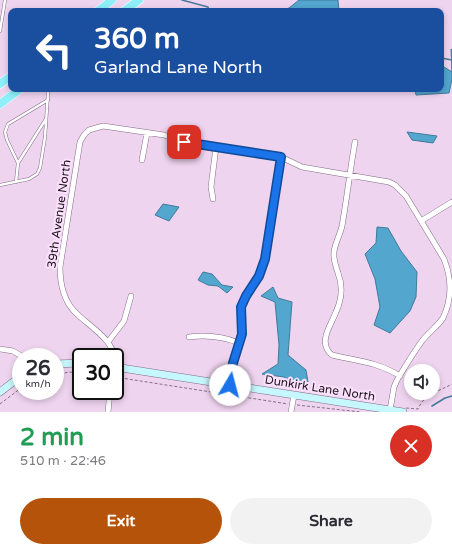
<!DOCTYPE html>
<meta charset="utf-8">
<style>
:root{--surface:#fff;--page:#f2f2f3;--text:#2b2b33;--muted:#7c7c81;--accent:#b45309}
body{margin:0;font-family:"Varela Round",sans-serif;background:var(--page);color:var(--text);height:100vh;display:flex;flex-direction:column;font-size:15px;white-space:nowrap}
*{box-sizing:border-box;margin:0}
p{font-size:13px;color:var(--muted)}
.icon{flex:none;width:22px;height:22px;fill:none;stroke:currentColor;stroke-width:2;stroke-linecap:round;stroke-linejoin:round}
.map{position:relative;height:412px;overflow:hidden}
.sheet{display:flex;flex-direction:column;background:var(--surface);flex:1}
.sheet>*{flex:none}
.hud{position:absolute;left:8px;top:8px;width:436px;height:84px;border-radius:8px;box-shadow:0 2px 6px #0003;background:#1a4fa0;color:#fff;overflow:hidden}
.buttons{position:absolute;left:404px;top:364px;display:grid;gap:8px}
.buttons a{display:grid;place-items:center;width:36px;height:36px;border-radius:50%;background:var(--surface);box-shadow:0 2px 6px #0003;font-size:20px}
.speed{position:absolute;left:12px;top:348px;display:flex;gap:8px;font-size:20px;font-weight:700;text-align:center}
.speed>*{display:grid;place-content:center;width:52px;height:52px;border-radius:50%;background:var(--surface);box-shadow:0 2px 6px #0003;line-height:1}
.speed small{font-size:10px;font-weight:400}
.speed .limit{border:2px solid #111;border-radius:6px;background:#fff;color:#111}
.pin{position:absolute;display:grid;place-items:center;width:34px;height:34px;color:#fff;margin:-17px;border-radius:8px;box-shadow:0 2px 6px #0006}
.me{position:absolute;width:44px;margin:-22px;rotate:8deg;stroke-linejoin:round;filter:drop-shadow(0 0 3px #0008)}
.turn{display:flex;align-items:center;gap:14px;height:84px;padding:0 20px;font-size:18px}
.turn .icon{width:52px;height:52px;stroke-width:2.5}
.turn b{display:block;font-size:28px;line-height:34px}
.round{display:grid;place-items:center;flex:none;width:42px;height:42px;border-radius:21px;background:var(--page)}
.head{display:flex;align-items:center;justify-content:space-between;height:68px;padding:0 20px}
h1{font-size:24px;font-weight:800;line-height:30px;color:#1e9e55}
.button{display:flex;gap:8px;margin-top:auto;padding:8px 20px}
.button a{flex:1;height:46px;border-radius:24px;background:var(--accent);color:#fff;font-size:16px;font-weight:800;line-height:46px;text-align:center}
.button a+a{background:var(--page);color:var(--text)}
.map>svg:first-child{display:block}
</style>
<div class="map">
<svg width="452" height="412" viewBox="0 0 452 412">
<rect width="100%" height="100%" fill="#efd4f0"/>
<path fill="#53a6ce" stroke="#437a99" d="M299,0h39l1,11h-59l9,-3z
M451,49l1,1v29l-3,14 -33,2 -1,-6h26v-24l11,7z
M407,132l30,4 -4,7 -21,-3z
M163,204l16,3 -10,14 -14,-6z
M377,227l11,1 13,23 16,21 -1,25 -6,14 -20,22 -16,-8 6,-18 -5,-28 -10,-25 11,-11z
M203,272l9,2 10,11 11,2 -6,6 -9,-7 -10,-1 -10,-5z
M273,287l5,11 14,4 -4,53 18,15 2,12h-17l-7,-5 -22,-3 16,-10 1,-19 -4,-43 -14,-6z"/>
<g fill="none" stroke-linecap="round" stroke-linejoin="round">
<path stroke="#437a99" stroke-width="1.5" d="M182,0l26,7 1,4
M441,58l11,2
M432,406l13,-8 7,-2"/>
<defs>
<path id="lane" d="M0,31l5,-31
M18,163l28,-44
M16,182l2,-19 -11,-23 -2,-8 3,-8 40,-24
M0,185l29,-6 8,-5 3,-6 5,-31 3,-44 -2,-4"/>
<path id="street" d="M355,142c-5,28 -8,56 -13,84 -2,9 -7,17 -8,26 -1,8 2,14 4,21 5,13 4,26 -2,39 -5,13 -19,31 -4,43 25,6 46,7 68,21
M142,160l5,-27
M213,199l-2,-12 5,-40
M421,221l31,-19
M189,337c16,-2 35,0 50,6
M108,342l16,-21 7,-25
M0,349l13,2 10,6
M114,357c-1,-18 -28,-33 -40,-46 -11,-12 -14,-28 -14,-44l20,-125 4,-7 5,-5 14,-4 61,9 14,5 103,17 21,10 87,15 6,3 11,11 38,63c8,20 8,40 -1,59 -6,9 -15,15 -21,23 -9,12 -17,26 -25,39l-3,7 -4,23
M230,385l3,-22 9,-29 -1,-27 5,-11 13,-20 6,-17 16,-102
M108,412l2,-21
M291,412l3,-17"/>
<path id="secondary" d="M55,364l26,-1
M115,367l288,45
M0,392l21,-16"/>
<path id="primary" d="M98,11l14,-11
M124,11l15,-11
M0,84l11,-8
M0,104l20,-15"/>
</defs>
<use href="#lane" stroke="#836c85" stroke-width="3.5"/>
<use href="#street" stroke="#836c85" stroke-width="6"/>
<use href="#secondary" stroke="#836c85" stroke-width="8"/>
<use href="#primary" stroke="#fff" stroke-width="9"/>
<path stroke="#837184" stroke-width="1" stroke-dasharray="3 2" stroke-linecap="butt" d="M55,375l14,-3 12,1
M115,377l173,27
M0,404l21,-16
M297,405l64,7
M406,408l12,1c7,-16 20,-17 34,-25"/>
<use href="#lane" stroke="#fff" stroke-width="2.5"/>
<use href="#street" stroke="#fff" stroke-width="5"/>
<use href="#secondary" stroke="#c6f7fc" stroke-width="7"/>
<use href="#primary" stroke="#8eeff9" stroke-width="8"/>
</g>
<g fill="none" stroke-linecap="round" stroke-linejoin="round">
<defs>
<path id="route" d="M184,142l97,15 -16,102 -6,17 -13,20 -5,11 1,27 -9,29 -3,22"/>
</defs>
<use href="#route" stroke="#114b97" stroke-width="10"/>
<use href="#route" stroke="#1a73e8" stroke-width="7"/>
</g>
<g text-anchor="middle" stroke-width="4" stroke-linejoin="round" paint-order="stroke">
<g font-size="12" fill="#1d141d" stroke="#fce1fd">
<text transform="translate(59 214) rotate(-82)" y="4">39th Avenue North</text>
<text transform="translate(320 388) rotate(9)" y="4">Dunkirk Lane North</text>
</g>
</g>
</svg>
<div class="buttons">
<a><svg class="icon" aria-label="sound" viewBox="0 0 24 24"><path d="M4 9h4l5-4v14l-5-4H4zM17 9q2 3 0 6"/></svg></a>
</div>
<div class="speed"><div>26<small>km/h</small></div><div class="limit">30</div></div>
<div class="pin" style="left:184px;top:142px;background:#d93025"><svg class="icon" aria-label="arrive" viewBox="0 0 24 24"><path d="M6 21V4h12l-3 4 3 4H6"/></svg></div>
<svg class="me" style="left:230px;top:385px" viewBox="-20 -20 40 40"><circle r="19" fill="#fff"/><path d="M0-13L10 11 0 6-10 11z" fill="#1a73e8"/></svg>
<div class="hud">
<div class="turn"><svg class="icon" aria-label="left" viewBox="0 0 24 24"><path d="M17 20v-9H6M10 6l-5 5 5 5"/></svg><div><b>360 m</b>Garland Lane North</div></div>
</div>
</div>
<section class="sheet">
<div class="head"><div><h1>2 min</h1><p>510 m · 22:46</p></div><a class="round" style="background:#d93025;color:#fff"><svg class="icon" aria-label="close" viewBox="0 0 24 24"><path d="M6 6l12 12M18 6L6 18"/></svg></a></div>
<div class="button"><a>Exit</a><a>Share</a></div>
</section>
